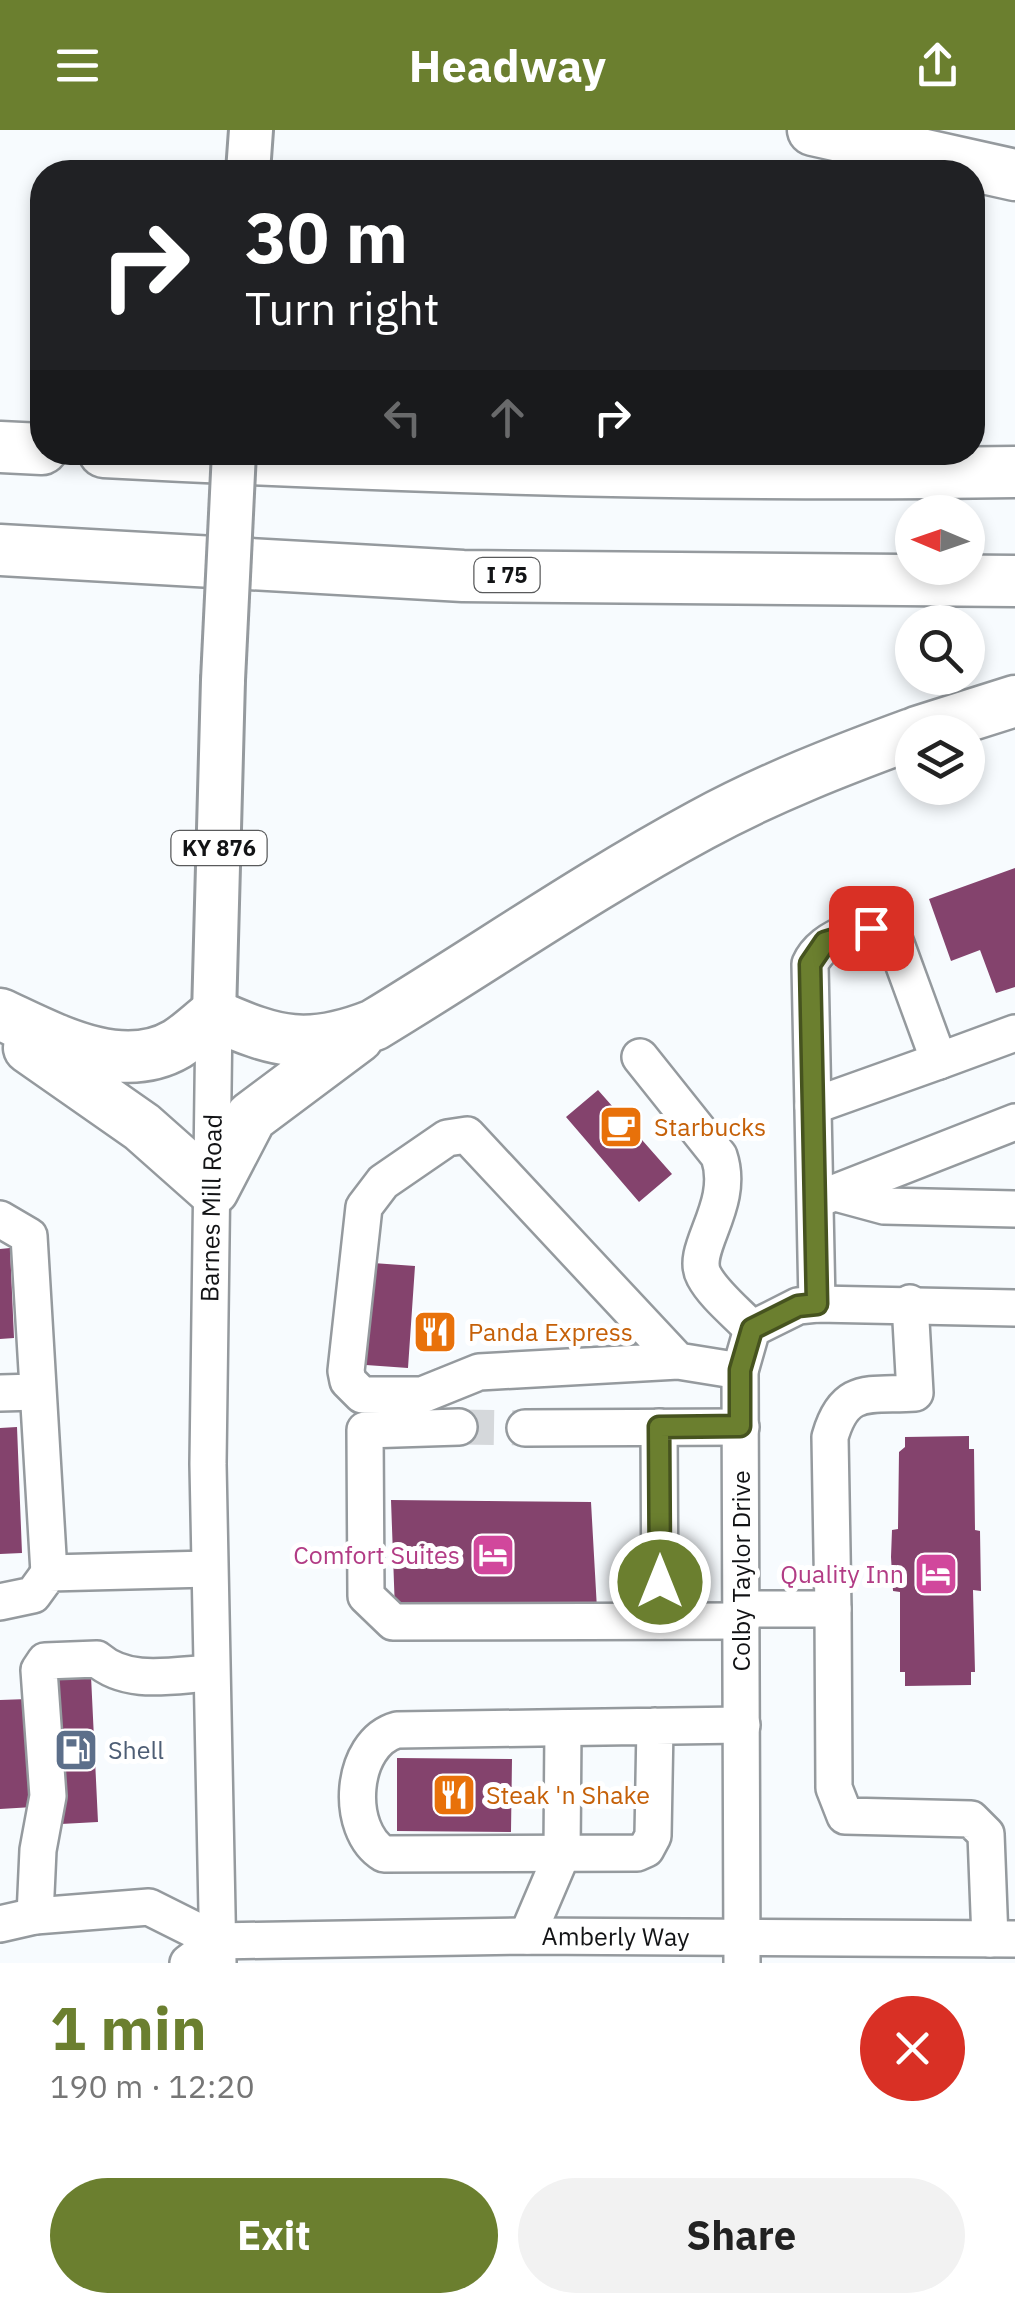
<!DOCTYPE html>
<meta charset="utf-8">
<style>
:root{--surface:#fff;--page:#f2f2f2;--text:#222;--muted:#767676;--accent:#6b7f2f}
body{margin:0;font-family:"IBM Plex Sans",sans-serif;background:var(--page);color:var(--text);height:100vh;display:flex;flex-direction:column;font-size:38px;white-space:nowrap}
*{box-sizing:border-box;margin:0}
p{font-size:32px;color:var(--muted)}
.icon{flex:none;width:55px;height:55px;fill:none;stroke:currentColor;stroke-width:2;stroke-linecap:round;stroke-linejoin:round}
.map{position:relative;height:1833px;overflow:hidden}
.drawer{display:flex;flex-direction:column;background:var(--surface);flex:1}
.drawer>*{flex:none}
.hud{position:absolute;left:30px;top:30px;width:955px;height:305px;border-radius:40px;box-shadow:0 5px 15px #0003;background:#202124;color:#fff;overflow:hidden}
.needle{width:65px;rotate:272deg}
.tools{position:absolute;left:895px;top:365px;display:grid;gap:20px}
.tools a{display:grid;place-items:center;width:90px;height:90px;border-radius:50%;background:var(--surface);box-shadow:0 5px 15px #0003;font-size:50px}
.pin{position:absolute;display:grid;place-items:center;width:85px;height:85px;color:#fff;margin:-42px;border-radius:20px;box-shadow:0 5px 15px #0006}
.me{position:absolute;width:110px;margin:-55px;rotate:0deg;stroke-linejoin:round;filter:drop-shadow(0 0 8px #0008)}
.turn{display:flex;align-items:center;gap:35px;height:210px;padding:0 50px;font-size:45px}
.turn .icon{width:130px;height:130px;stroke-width:2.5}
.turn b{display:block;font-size:70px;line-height:85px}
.lanes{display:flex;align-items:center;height:95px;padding:0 50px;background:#0003;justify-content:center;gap:50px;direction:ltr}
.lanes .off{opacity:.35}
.round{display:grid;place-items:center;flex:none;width:105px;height:105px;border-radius:52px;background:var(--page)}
.headline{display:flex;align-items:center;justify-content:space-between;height:170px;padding:0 50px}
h1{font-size:60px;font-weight:700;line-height:75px;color:var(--accent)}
.button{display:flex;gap:20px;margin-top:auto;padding:20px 50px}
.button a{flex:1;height:115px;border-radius:60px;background:var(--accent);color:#fff;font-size:40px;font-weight:700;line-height:115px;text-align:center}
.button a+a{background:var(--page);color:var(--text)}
header{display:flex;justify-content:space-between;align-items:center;height:130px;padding:0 50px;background:var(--accent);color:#fff;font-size:45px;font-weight:700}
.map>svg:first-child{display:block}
</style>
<header><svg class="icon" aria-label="menu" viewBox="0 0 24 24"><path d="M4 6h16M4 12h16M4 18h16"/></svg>Headway<svg class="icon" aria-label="share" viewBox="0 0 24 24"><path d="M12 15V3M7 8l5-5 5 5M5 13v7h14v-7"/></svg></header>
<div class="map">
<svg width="1015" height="1833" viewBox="0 0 1015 1833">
<rect width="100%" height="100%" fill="#f7fbfe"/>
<path fill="#84436d" d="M1015,738v119l-19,6 -16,-43 -29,11 -22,-62z
M598,960l74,84 -33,28 -73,-85z
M10,1118l4,90 -14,1v-90z
M373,1133l42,3 -7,102 -42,-3z
M17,1297l5,126 -22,1v-126z
M969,1306v13h5l1,81 5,1 1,60 -8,-1 2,82h-4v13l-66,1v-14h-5v-80l-7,-1 -2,-34 1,-27 6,-1 1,-77 6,-5v-10z
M391,1370l200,2 6,107 -202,2z
M91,1546l7,146 -37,2 -8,-146z
M28,1569l5,108 -33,2v-109z
M397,1628l115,1 -1,73 -114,-1z"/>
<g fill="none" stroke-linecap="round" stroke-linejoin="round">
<path stroke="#d5d8db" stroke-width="35" stroke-dasharray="35 18" stroke-linecap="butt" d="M459,1297l66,1"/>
<defs>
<g id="minor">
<path d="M214,885l-6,449 10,498"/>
<path d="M640,927l79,99c17,50 -30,93 -15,120 10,19 33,37 48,53"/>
<path d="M813,976l126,-45"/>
<path d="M836,1063l48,13 131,3"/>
<path d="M816,1070l199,-78"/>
<path d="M0,1089l29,17 20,337"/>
<path d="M817,1174l-7,-340c12,-28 62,-47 85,-23l44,120 76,-28"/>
<path d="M678,1231l-199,11 -57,23h-60l-14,-14 -2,-10 18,-164 19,-25 64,-44 20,-3 211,226 62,10"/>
<path d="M0,1263l37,-1"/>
<path d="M459,1297l-94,3 1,166 27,26 349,-1"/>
<path d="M659,1297l1,194"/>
<path d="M525,1298l216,-1"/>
<path d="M0,1472l33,-7 16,-22 160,-4"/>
<path d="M742,1479h91l1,179 11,28 126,3 15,15 4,105"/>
<path d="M833,1479l-3,-172c15,-52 39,-41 85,-44l-5,-90"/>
<path d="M655,1596l-2,110 -7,13 -9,4 -253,1c-40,-24 -34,-111 13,-124 115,-2 230,-3 345,-5"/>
<path d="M35,1786l3,-66 10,-54 -9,-126 6,-9 52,-2c31,27 76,16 114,14"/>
<path id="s1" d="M0,1794l35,-8 114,-9 68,34 310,-5 488,3"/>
<path d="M527,1806l35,-82 1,-126"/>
<path d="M188,1833l29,-22"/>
<path d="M742,1833l-2,-592 12,-42 46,-23 19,-2 198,4"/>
</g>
<path id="major" d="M248,42l3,-42
M214,885l9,-335"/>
<path id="highway" d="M813,0l202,45
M0,317l42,2
M104,322c304,16 607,25 911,20
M0,420l463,26 552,5
M917,602l98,-31
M0,884c52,24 121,63 177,30 13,-8 25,-20 37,-29 63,28 94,36 160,10 109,-66 214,-139 327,-200 68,-37 140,-65 211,-91
M29,918l113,79 71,63 38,-73 107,-80"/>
</defs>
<use href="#minor" stroke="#959a9e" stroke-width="40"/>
<use href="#major" stroke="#959a9e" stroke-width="48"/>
<use href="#highway" stroke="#959a9e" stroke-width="55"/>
<use href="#minor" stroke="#fff" stroke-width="35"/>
<use href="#major" stroke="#fff" stroke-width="42"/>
<use href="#highway" stroke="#fff" stroke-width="50"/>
<defs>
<path id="major-bridge" d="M223,550l11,-228"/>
</defs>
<use href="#major-bridge" stroke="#959a9e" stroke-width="48" stroke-linecap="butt"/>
<use href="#major-bridge" stroke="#fff" stroke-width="42"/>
</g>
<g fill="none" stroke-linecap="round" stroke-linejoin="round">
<defs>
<path id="route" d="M660,1452l-1,-155 81,-1v-56l12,-41 46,-23 19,-2 -7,-340 15,-22 46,-14"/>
</defs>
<use href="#route" stroke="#46531f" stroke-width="25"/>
<use href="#route" stroke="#6b7f2f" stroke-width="18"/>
</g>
<defs>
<symbol id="cafe-square" viewBox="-11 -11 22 22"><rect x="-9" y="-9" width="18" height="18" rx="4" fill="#e8710a" stroke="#fff"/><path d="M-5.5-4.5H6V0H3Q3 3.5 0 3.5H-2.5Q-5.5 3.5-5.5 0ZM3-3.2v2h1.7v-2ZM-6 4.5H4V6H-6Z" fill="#fff"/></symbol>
<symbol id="restaurant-square" viewBox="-11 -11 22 22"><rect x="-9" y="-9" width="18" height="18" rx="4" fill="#e8710a" stroke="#fff"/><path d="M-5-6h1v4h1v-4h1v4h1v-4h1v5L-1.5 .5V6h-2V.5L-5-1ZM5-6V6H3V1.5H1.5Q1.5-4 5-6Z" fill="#fff"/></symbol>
<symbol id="hotel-square" viewBox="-11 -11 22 22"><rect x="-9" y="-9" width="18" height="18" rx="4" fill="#d1479c" stroke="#fff"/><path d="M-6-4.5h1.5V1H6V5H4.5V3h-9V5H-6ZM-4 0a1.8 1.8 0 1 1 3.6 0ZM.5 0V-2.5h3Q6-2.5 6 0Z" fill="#fff"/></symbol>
<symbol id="fuel-square" viewBox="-11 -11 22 22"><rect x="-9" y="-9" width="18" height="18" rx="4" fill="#5c6f8a" stroke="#fff"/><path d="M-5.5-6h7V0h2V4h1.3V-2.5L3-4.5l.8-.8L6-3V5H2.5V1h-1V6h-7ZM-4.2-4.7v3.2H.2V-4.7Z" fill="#fff"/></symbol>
</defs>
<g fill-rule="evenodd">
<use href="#cafe-square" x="596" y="972" width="50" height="50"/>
<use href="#restaurant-square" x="410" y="1177" width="50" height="50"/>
<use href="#hotel-square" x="468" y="1400" width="50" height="50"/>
<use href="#hotel-square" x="911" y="1419" width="50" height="50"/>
<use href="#fuel-square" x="51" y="1595" width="50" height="50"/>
<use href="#restaurant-square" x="429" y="1640" width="50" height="50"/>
</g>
<g text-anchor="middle" stroke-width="10" stroke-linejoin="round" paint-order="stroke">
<g fill="#fff" stroke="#595a5b" stroke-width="2.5">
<rect x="474.5" y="428" width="65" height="34" rx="8"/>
<rect x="171.5" y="701" width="95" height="34" rx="8"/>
</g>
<g font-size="22" font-weight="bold" fill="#121315">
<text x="507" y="453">I 75</text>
<text x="219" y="726">KY 876</text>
</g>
<g font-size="25" fill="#c56008" stroke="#fff" text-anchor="start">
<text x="654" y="1006">Starbucks</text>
<text x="468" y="1211">Panda Express</text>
<text x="486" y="1674">Steak 'n Shake</text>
</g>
<g font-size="25" fill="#121315" stroke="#fff">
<text transform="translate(211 1078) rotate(-89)" y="9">Barnes Mill Road</text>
<text transform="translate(741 1441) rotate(-90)" y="9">Colby Taylor Drive</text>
<text dy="9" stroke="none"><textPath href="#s1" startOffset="625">Amberly Way</textPath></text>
</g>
<g font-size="25" fill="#b23c85" stroke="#fff" text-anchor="end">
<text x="460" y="1434">Comfort Suites</text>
<text x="904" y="1453">Quality Inn</text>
</g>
<g font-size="25" fill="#4e5e75" stroke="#fff" text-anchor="start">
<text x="108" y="1629">Shell</text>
</g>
</g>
</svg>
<div class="tools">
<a><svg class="needle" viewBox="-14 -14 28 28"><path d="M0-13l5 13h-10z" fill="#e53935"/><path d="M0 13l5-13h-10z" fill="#767676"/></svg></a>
<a><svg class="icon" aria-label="search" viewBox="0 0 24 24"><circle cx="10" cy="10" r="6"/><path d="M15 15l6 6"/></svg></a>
<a><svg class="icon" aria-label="layers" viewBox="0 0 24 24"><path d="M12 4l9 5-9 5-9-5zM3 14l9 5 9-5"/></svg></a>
</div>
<div class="pin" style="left:871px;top:798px;background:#d93025"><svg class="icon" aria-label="arrive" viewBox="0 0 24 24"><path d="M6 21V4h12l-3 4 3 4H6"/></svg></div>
<svg class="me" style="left:660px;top:1452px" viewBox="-20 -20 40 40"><circle r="17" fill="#6b7f2f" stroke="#fff" stroke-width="3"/><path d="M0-11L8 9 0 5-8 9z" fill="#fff"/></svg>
<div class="hud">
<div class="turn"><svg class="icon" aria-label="right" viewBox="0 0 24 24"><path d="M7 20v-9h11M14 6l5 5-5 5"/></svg><div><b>30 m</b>Turn right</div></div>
<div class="lanes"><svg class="icon off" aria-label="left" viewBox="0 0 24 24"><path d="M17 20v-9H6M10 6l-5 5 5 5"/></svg><svg class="icon off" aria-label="ahead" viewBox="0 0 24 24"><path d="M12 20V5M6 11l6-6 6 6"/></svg><svg class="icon" aria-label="right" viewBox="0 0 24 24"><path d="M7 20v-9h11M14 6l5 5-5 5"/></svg></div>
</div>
</div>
<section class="drawer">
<div class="headline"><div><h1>1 min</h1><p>190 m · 12:20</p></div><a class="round" style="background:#d93025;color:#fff"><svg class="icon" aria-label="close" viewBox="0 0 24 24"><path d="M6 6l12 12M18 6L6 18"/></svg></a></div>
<div class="button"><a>Exit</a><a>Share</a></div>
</section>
